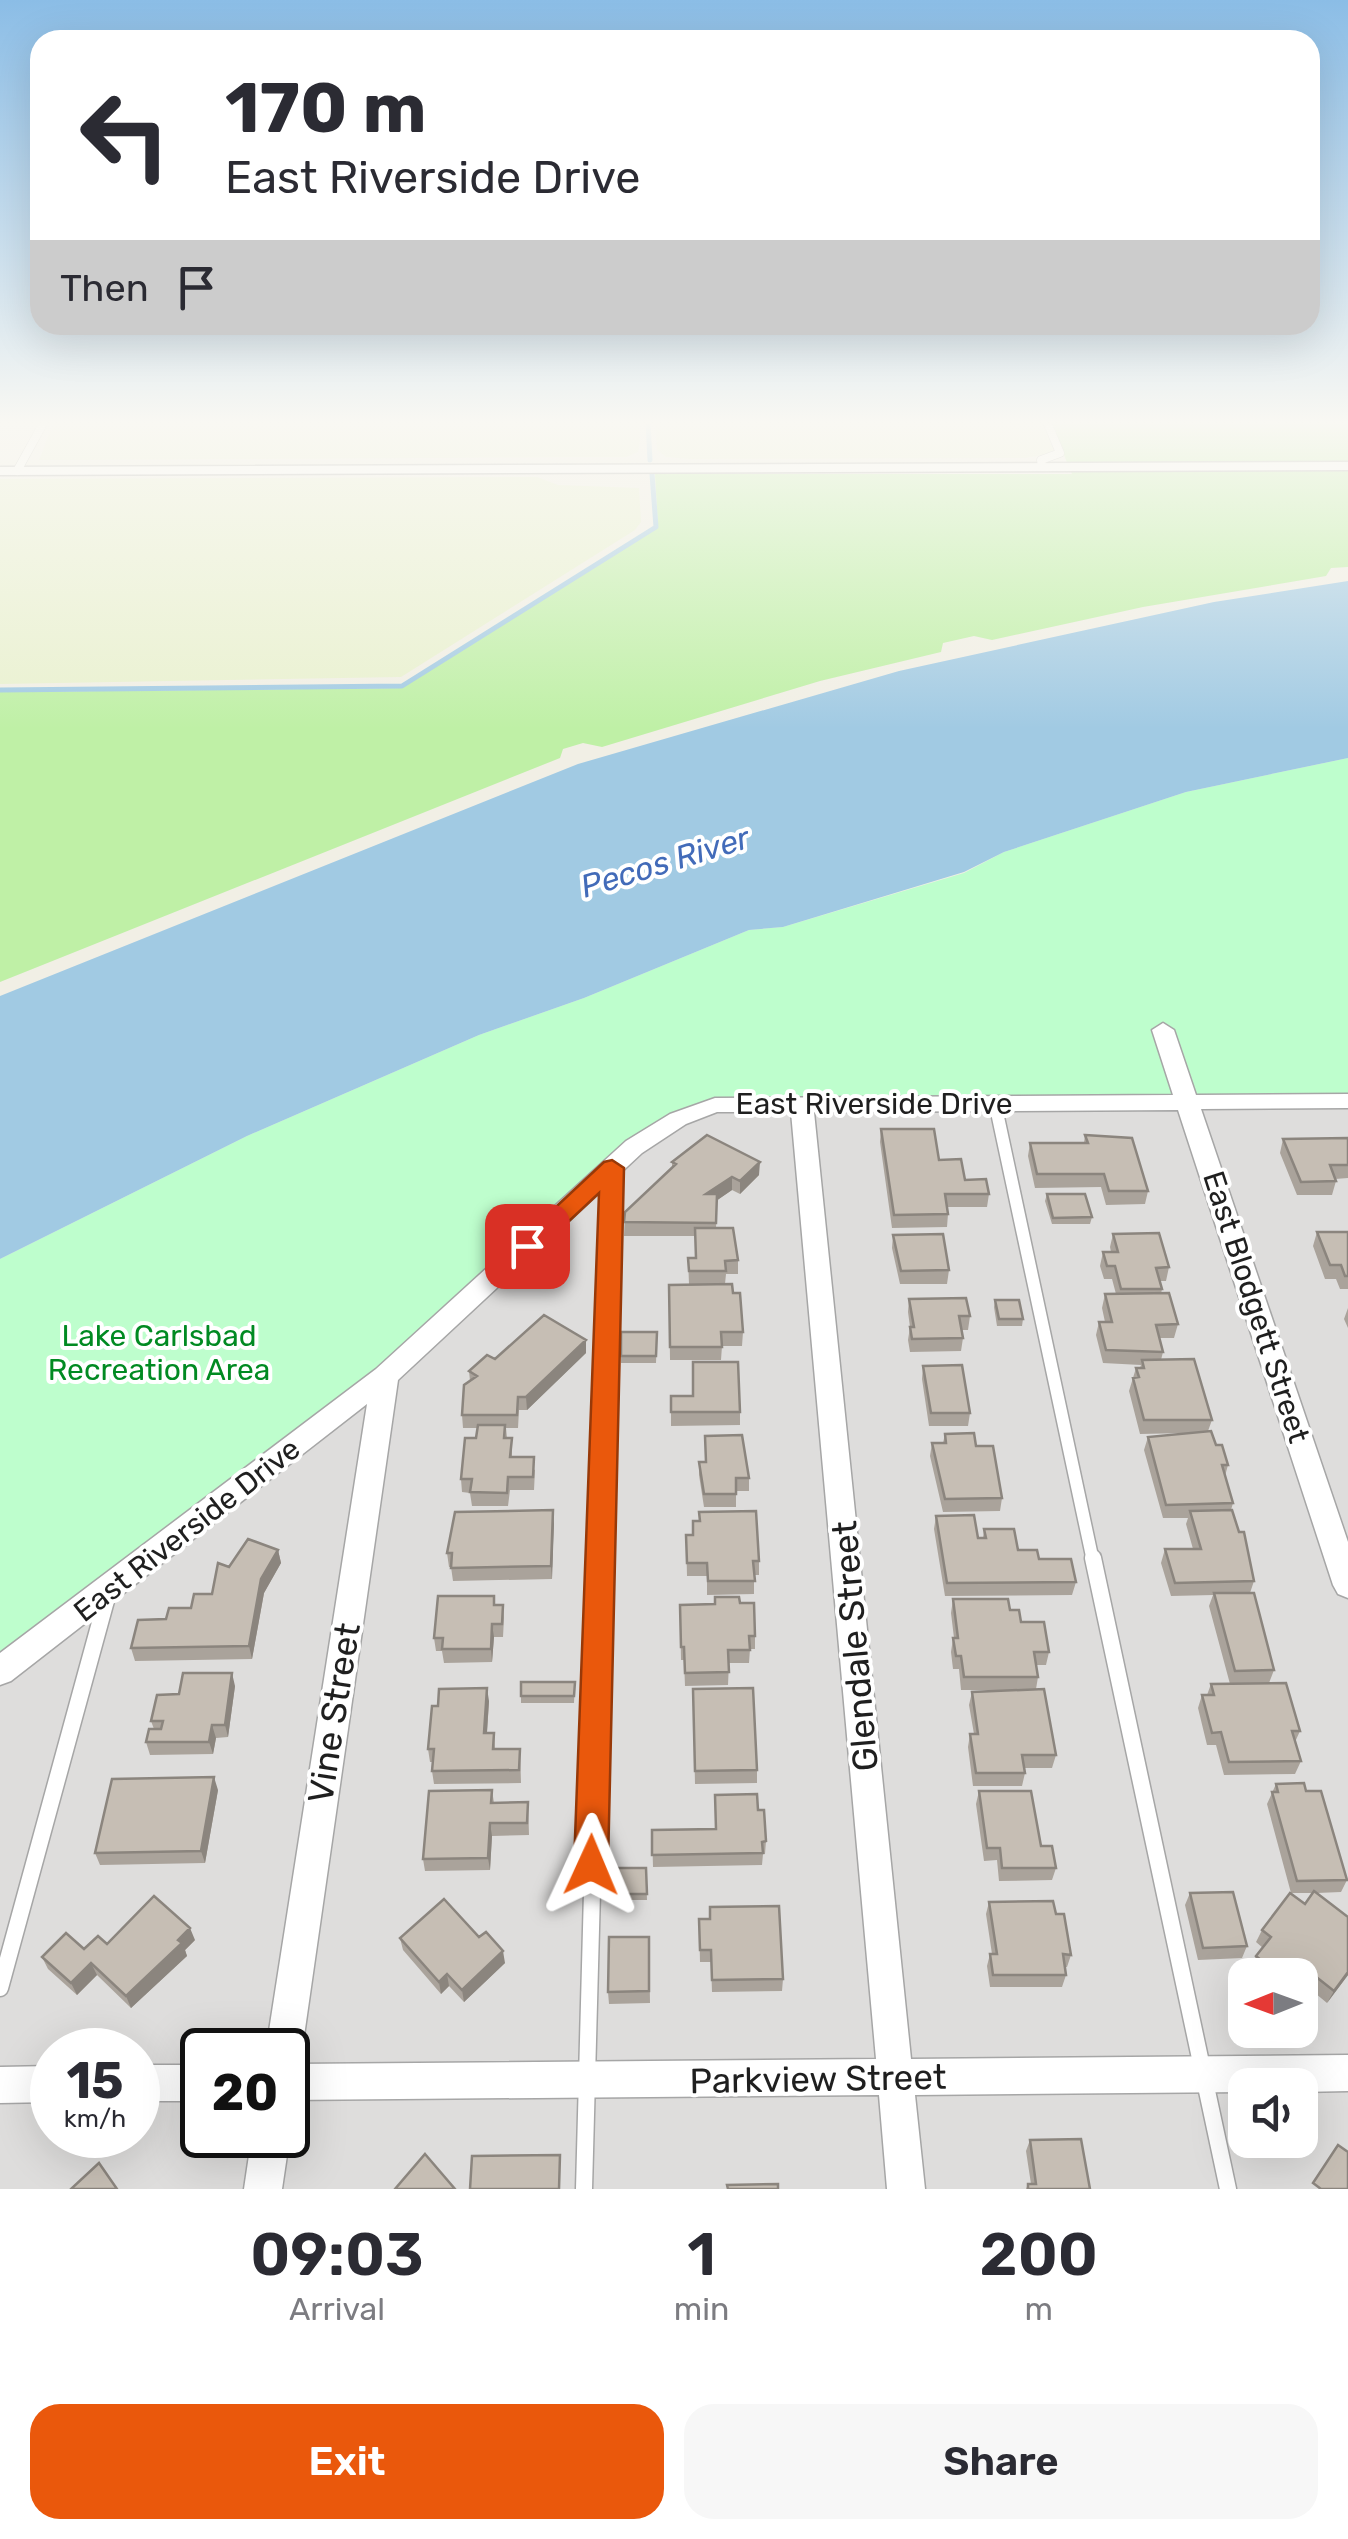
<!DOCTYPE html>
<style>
:root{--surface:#fff;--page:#f7f7f7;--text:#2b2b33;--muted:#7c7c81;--accent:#ea580c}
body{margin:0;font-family:Rubik,sans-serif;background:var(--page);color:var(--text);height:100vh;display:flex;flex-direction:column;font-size:38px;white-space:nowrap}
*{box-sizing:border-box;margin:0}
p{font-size:32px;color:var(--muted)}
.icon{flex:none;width:55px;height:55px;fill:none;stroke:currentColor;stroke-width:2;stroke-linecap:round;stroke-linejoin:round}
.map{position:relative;height:2189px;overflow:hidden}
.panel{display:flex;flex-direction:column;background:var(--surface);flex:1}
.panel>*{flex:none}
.top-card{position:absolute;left:30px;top:30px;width:1290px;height:305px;border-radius:30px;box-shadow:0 10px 40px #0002;background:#fff;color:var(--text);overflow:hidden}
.needle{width:65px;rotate:269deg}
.fabs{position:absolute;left:1228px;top:1958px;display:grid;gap:20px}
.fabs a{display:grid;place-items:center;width:90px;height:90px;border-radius:20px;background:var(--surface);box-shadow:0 10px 40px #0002;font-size:50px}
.speed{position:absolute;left:30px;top:2028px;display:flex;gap:20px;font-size:50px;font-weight:700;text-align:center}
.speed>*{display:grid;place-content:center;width:130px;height:130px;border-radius:50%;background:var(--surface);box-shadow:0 10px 40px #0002;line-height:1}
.speed small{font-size:25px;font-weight:400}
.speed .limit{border:5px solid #111;border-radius:15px;background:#fff;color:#111}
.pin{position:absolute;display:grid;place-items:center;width:85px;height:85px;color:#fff;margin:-42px;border-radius:20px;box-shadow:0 5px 15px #0006}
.me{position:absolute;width:110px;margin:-55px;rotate:1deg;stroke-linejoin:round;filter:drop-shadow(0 0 8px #0008)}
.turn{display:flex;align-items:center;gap:35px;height:210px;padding:0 30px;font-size:45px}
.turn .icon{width:130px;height:130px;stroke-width:2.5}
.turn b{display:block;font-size:70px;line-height:85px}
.then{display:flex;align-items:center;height:95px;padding:0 30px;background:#0003;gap:20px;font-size:38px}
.eta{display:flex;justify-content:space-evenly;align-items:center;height:170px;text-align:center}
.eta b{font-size:60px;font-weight:600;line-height:70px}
.primary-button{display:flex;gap:20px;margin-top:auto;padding:20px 30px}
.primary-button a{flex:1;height:115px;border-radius:30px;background:var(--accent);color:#fff;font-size:40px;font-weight:600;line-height:115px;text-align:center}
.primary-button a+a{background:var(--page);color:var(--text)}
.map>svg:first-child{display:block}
</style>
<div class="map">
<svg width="1348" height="2189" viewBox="0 0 1348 2189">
<rect width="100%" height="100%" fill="#f1efe5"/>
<path fill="#dedddc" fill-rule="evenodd" d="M1348,1101v1088h-1348v-518l634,-524 63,-37zM1245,1975h55v55h-55zM52,2050h86v85h-86zM202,2050h86v85h-86zM1245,2085h55v55h-55z"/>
<path fill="#e9f1cf" d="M54,422h585l1,19 -2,11 -12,5 -587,3z
M655,422h389l13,30 -31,6 -336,1 -24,-2 -9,-7z
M537,477l21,8 81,3 2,34 -6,8 -234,147 -401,7v-205z"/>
<path fill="#bff0a6" d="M1050,422h298v145l-17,1 -5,8 -183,31 -151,33 -18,-4 -31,7 -2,9 -121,29 -218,66 -19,-4 -20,6 -3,9 -560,224v-290l402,-4 256,-161 -3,-53h417z"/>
<path fill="#befecd" d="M1348,758v343l-633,4 -37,14 -293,257 -385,295v-412l247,-123 232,-101 105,-37 165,-68 34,-3 181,-54 40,-21 182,-60z"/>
<path fill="#a1cae3" d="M1348,581v177l-162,34 -182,60 -40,20 -181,55 -34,3 -165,68 -105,37 -232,101 -247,123v-263l578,-232 321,-93 315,-69z"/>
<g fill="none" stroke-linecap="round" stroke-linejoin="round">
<path stroke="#a1cae3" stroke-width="5" d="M648,422l2,38
M0,690l402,-4 254,-159 -4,-53"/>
<defs>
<path id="service-far2" d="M1042,467l-1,-7 19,-7 -13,-31
M17,471l27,-49"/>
<path id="service-far1" d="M995,1103l98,458
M601,1561l11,-393"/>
<path id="service" d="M1093,1558l135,631
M0,1988l107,-391
M584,2189l17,-631"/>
<path id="minor" d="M1348,462v8l-1348,5v-8z
M1163,1023l11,7 22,65 152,-1v14l-147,1 147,433v56l-10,-4 -5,-9 -155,-475 -364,2 97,947 437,-4v36l-48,1v-7h-55v7l-330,3 10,94h-38l-8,-94 -591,5v-50h-22l101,-646 -356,277 -11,4v-32l376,-284 250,-228 44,-27 45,-16 458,-3 -21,-65zM717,1112h74l85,947 -582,5 8,-14 96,-670 244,-227 44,-29z
M138,2065h64v36h-64z
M52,2066v36l-52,1v-36z
M288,2130l2,5 -8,54h-38l8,-54h36z"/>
</defs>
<use href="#service-far2" stroke="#a6a6a6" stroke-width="9"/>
<use href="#service-far1" stroke="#a6a6a6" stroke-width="15"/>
<use href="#service" stroke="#a6a6a6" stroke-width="19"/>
<use href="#minor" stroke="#a6a6a6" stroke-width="3"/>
<use href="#service-far2" stroke="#fff" stroke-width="8"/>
<use href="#service-far1" stroke="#fff" stroke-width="12"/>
<use href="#service" stroke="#fff" stroke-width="16"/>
<use href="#minor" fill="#fff" fill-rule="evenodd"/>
</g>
<path fill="#aaa39b" d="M881,1129l58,31 26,20 24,14 -2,13h-40l1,7 -1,13 -55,1 -12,-86z
M1085,1135l63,56 -3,13 -39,1 -5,-18 -66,1 -7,-32 2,-13h54z
M1348,1138v40l-13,1 1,2 -4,14h-35l-17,-42 3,-14z
M672,1162l87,13 -19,19 -8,-4 -15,10 -1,28 22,32v14h-12l-1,10h-36l-1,-26h7v-22h-71l1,-24 47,-44z
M1047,1194l45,23 -2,7h-38l-7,-23z
M1317,1232h31v57h-8l-4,-10h-11l-12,-33z
M1113,1234l56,33 -3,14h-6l2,8 -1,5 17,30 -4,14h-15l4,14 -2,8 51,60 -4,11 20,34 -3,11 8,27 -2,7 23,71 -4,12 24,77 -5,13 31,48 -5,11 6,19 -6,13 -71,1 -8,-30h-9l-9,-37 4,-13h5l4,-11h19l-21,-78 4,-11 -42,1 -10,-33 4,-14h28l-7,-25 2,-6h-25l-19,-68 4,-13 39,-4 -47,1 -11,-43 7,-23h4l1,-3 -38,-2 -7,-28 3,-13h6l-3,-14 3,-14h11l-4,-15h-8l-4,-13 3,-14h8l-1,-5z
M893,1235l56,35 -2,14h-47l-8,-36z
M669,1285l64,8 10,39 -1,14h-20l-1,14h-51z
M909,1299l61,17 -2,14h-7l2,8 -2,13 -51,1 -2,-12 2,-13 -2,-15z
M995,1300l28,19 -1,7h-25l-3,-19z
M1348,1308v20l-4,-9z
M621,1332h36l-1,31h-35z
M586,1353l-59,57h-8l-1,18h-12l1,10h5v19l23,13 -1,20h-24l-2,16h-36l-2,-13 -8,-1 -1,-13 15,-41 1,-10h-14l-1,-13 8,-34 -1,-10 26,-12z
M923,1366l47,47 -2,13h-39l-7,-47z
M671,1396h22l47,16v13l-69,1z
M945,1434l57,64 -2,13 -57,1 -13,-56 2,-13h11z
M699,1462l50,16v13h-13v16h-32l-5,-32z
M553,1510l-1,69 -99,2 -2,-14h-2l-2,-14z
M936,1516l42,22h5l1,-9 34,21 21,9 37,23 -4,13 -127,1 -11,-67z
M700,1521l59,40v14h-5v19l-47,1v-19h-20l-1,-41h7z
M278,1550l3,13 -17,30 -12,66 -117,2 -4,-13 35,-29 25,-11 21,-14 17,-27z
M494,1596l1,9h8l1,13 -1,19h-9l-2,25 -48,1 -2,-12h-6l-2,-13z
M953,1599l57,11 39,42 -3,13h-10l2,12 -2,12 20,66 -4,13h-28l1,5 -3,13h-49l-5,-39 2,-13h4l-5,-29 3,-13 42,-2h-53l-2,-21h-6l-2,-17 2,-14h1l-3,-25z
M740,1603l15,33v13h-5l-1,14h-20l-1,22 -43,1 -1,-26h-3l-1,-55z
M575,1682l-1,21h-53v-7z
M235,1686l-7,51 -12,1 -3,16 -63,1 -4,-13 8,-13 -3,-8 28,-27z
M693,1689l64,81v13l-62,1z
M489,1701l-2,32h7l1,16h25l1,34 -87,1 -2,-13 1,-9h-3l-2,-13z
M1276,1784l30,7 41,89 -6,12 -24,1 31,82 -21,28 -23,-19 -4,-9h-41l-9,-7 6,-12 7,-8 -7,-6 6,-12 43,-26 8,-11h-22l-24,-89z
M218,1790l-13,73 -105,2 -5,-12z
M492,1790l2,13 34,-1 1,33 -37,1 -2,34 -65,1 -2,-12z
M979,1791l62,55 15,22 -4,12 -53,1 -2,-21 -13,1 -8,-57z
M715,1795l43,15 8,31 -1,13h-2l-1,11 -109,2 -1,-37 63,-1z
M610,1868h36l1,32h-37z
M1190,1893l57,53 -5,12 -44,2 -13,-55z
M989,1902l67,12 15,41 -4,12h-3l2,8 -4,12h-72l-3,-21 3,-12h2l-6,-40z
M699,1919l84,60 -1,12 -70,1 -1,-30h-11z
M479,1937l26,26 -41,39 -15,-16 -8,8 -38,-44 -3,-12z
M649,1937l1,66 -41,1 -1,-12z
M195,1940l-10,10 2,6 -56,52 -34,-33 -20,20 -29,-26 -6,-12 65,-13z
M1030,2140l60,49h-64l2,-5h3l-5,-33z"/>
<path fill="#8b857e" d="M760,1162l-1,13 -19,19v-13z
M732,1177v13l-26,18v-14z
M586,1340v13l-59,57 -1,-13z
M553,1510l1,14 -2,55 -1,-13z
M278,1550l3,13 -17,30 -12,66 -3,-13 12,-67z
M492,1624l2,13 -2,25 -1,-13z
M232,1673l3,13 -7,51 -3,-12z
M487,1688l2,13 -3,45 -2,-13z
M212,1725l4,13 -3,16 -4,-12z
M214,1777l4,13 -13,73 -4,-12z
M490,1823l2,13 -2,34 -2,-12z
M190,1928l5,12 -10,10 2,6 -56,52 -5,-12z
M503,1951l2,12 -41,39 -2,-12z
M91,1963l6,12 -20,20 -6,-12z
M1348,1972v3l-21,28 7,-12z
M447,1974l2,12 -8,8 -2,-12z"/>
<path fill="#c6beb4" stroke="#8b857e" stroke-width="2.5" d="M881,1129h53l5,31 22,-1 4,21 21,-1 3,15h-44l3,20 -54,1z
M707,1135l53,27 -20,19 -8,-4 -26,17h11l-1,29 -92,-1 1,-10 51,-48 -4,-2z
M1085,1135l47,3 16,53h-39l-5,-17h-67l-7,-31h58z
M1348,1138v27h-18l6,16 -35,1 -18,-43z
M1047,1194h38l7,23 -39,1z
M695,1228h38l5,32 -13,1 1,10h-37l-1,-13h8z
M1317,1232h31v44h-3l-4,-11h-11z
M1159,1233l10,34 -13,1 6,21h-41l-6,-23h-8l-4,-14h15l-5,-18z
M943,1234l6,36 -48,1 -8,-36z
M732,1284l1,9h7l3,39h-22l1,15h-52l-1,-62z
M1169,1293l9,31 -22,1 7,27 -57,-2 -7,-28h13l-7,-28z
M966,1298l4,18h-11l4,22 -51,1 -2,-12h4l-5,-28z
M995,1300h24l4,19h-24z
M544,1315l42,25 -60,57h-8l-1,18h-55l2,-30 13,-9 -8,-5 18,-16 8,4z
M621,1332h36l-1,24h-35z
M1194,1359l18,61h-68l-11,-42 6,-1 -3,-9h8l-2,-8z
M693,1362h45l2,50h-69v-16h22z
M962,1365l8,48h-39l-8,-47z
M478,1425h27l-1,13h8l-2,19h24l-1,20h-25l-1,16 -37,-1 2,-13h-11l4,-41h11z
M1211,1431l5,14h6l6,20h-6l11,38 -67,2 -18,-68z
M974,1433l2,13h17l9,52 -57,1 -13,-56h14l-1,-9z
M742,1435l7,43h-13v16h-32l-5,-32h7l-1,-26z
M553,1510l-2,56 -100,2 1,-15h-5l8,-41z
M1232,1510l7,22h5l10,49 -79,2 -10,-34h36l-11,-38z
M756,1511l3,50h-6l2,20h-47l-1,-18h-20l-1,-28h7v-14h7l-1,-9z
M974,1515l4,23h8l-2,-9h30l4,21h19l2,9h32l5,23 -129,1 -11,-67z
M248,1539l30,11 -17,29 -12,67 -118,2 7,-28 28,-1 3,-11h22l3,-14h18l6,-31 11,4z
M1214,1593h40l20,77 -39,1z
M438,1596h56v9h9l-1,19h-10l-1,25h-49l1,-11h-9z
M715,1597h24l1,6h14l1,33h-6l1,14h-22l1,22 -44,1 -1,-26h-3l-1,-42 35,-1z
M953,1599h55l2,11h9l2,12h23l5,30h-15l4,25h-74l-3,-21h-5l-3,-18h5z
M183,1673h49l-7,52h-13l-3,17h-63l3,-13h12l2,-8h-12l6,-26 22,-1z
M521,1682h54l-1,14h-53z
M1286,1683l14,48h-8l9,30 -72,1 -8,-30 -9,1 -10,-38h12l-3,-11z
M487,1688l-3,45h10l-1,16h27l-1,21 -87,1 2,-22h-6l4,-43h6l1,-17z
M753,1688l4,82 -62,1 -2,-82z
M1044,1689l12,66h-34l3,18h-49l-6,-39h8l-6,-42z
M214,1777l-13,74 -106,2 17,-74z
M1304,1783l2,8h15l26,89 -50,1 -25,-89h6l-2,-8z
M492,1790l-1,13 37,-1 -1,21h-37l-2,35 -65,1 6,-68z
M979,1791h52l10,55h11l4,22h-54l-2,-20h-13z
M757,1794l1,16h6l2,31 -4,1 1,11 -111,2v-25l64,-1 -1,-34z
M610,1868h36l1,26h-38z
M1314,1891l34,26v55l-14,19 -24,-19 -10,13v-10h-21l-23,-19 15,-19 -9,-7 28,-37 15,11z
M1233,1892l14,54 -44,2 -13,-55z
M154,1896l36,32 -12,12 4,3 -56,53 -35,-33 -20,20 -29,-26 24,-24 18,16 14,-13 9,8z
M444,1899l35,38 7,-5 17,19 -41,39 -15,-16 -8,8 -39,-44z
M1053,1901l3,13h8l7,41 -8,-1 3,21h-73l-3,-21h7l-8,-52z
M779,1906l4,73 -71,1 -1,-30h-11l-1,-31h11v-12z
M609,1937h40v54l-41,1z
M1081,2139l9,50h-62v-5h8l-6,-44z
M1338,2145l10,7v37h-27l-8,-6z
M425,2154l30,35h-60z
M560,2155l-1,34h-89l2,-33z
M99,2163l18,26h-46z
M778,2184v5h-50l-1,-4z"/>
<linearGradient id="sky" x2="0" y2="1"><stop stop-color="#8bbde6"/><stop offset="0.58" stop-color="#f9f8f3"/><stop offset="1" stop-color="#f9f8f3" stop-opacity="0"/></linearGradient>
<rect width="1348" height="729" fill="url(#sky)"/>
<path fill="#ea580c" stroke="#983908" stroke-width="2.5" d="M612,1160l12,8 -16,697 -5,12 -12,5 -12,-5 -5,-12 25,-672 -63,59h-18l-4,-6 90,-84z"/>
<g text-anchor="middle" stroke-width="8" stroke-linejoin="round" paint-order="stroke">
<g font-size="30" fill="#1f1f1f" stroke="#fff">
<text x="874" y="1114">East Riverside Drive</text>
<text transform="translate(1256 1307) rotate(72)" y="10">East Blodgett Street</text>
<text transform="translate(187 1530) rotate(-38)" y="10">East Riverside Drive</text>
</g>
<g font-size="30" fill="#018a22" stroke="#fff">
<text x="159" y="1346">Lake Carlsbad<tspan x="159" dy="34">Recreation Area</tspan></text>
</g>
<g font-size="32" font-style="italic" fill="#426bb9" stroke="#fff">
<text transform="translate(665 862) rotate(-17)" y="11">Pecos River</text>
</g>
<g font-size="35" fill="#1f1f1f" stroke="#fff">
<text transform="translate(855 1646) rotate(-95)" y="12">Glendale Street</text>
<text transform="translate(334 1713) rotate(-81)" y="12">Vine Street</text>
<text transform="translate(818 2079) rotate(-1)" y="12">Parkview Street</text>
</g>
</g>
</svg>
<div class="fabs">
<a><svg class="needle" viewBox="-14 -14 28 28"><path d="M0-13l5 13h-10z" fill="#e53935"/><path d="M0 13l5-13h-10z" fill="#7c7c81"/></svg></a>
<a><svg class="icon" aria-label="sound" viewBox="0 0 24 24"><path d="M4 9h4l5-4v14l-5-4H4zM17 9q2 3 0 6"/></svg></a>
</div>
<div class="speed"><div>15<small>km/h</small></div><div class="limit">20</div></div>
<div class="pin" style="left:527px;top:1246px;background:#d93025"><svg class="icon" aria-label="arrive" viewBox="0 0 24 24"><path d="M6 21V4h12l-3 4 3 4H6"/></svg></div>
<svg class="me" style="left:591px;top:1865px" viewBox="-20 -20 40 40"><path d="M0-17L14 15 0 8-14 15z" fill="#ea580c" stroke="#fff" stroke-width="4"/></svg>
<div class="top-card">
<div class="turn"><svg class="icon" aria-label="left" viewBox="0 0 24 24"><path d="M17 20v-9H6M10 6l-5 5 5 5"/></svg><div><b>170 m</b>East Riverside Drive</div></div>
<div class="then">Then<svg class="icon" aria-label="arrive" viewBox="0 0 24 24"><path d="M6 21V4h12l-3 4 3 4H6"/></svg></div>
</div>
</div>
<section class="panel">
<div class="eta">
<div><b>09:03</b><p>Arrival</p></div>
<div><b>1</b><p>min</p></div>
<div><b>200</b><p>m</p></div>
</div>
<div class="primary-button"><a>Exit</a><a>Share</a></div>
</section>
